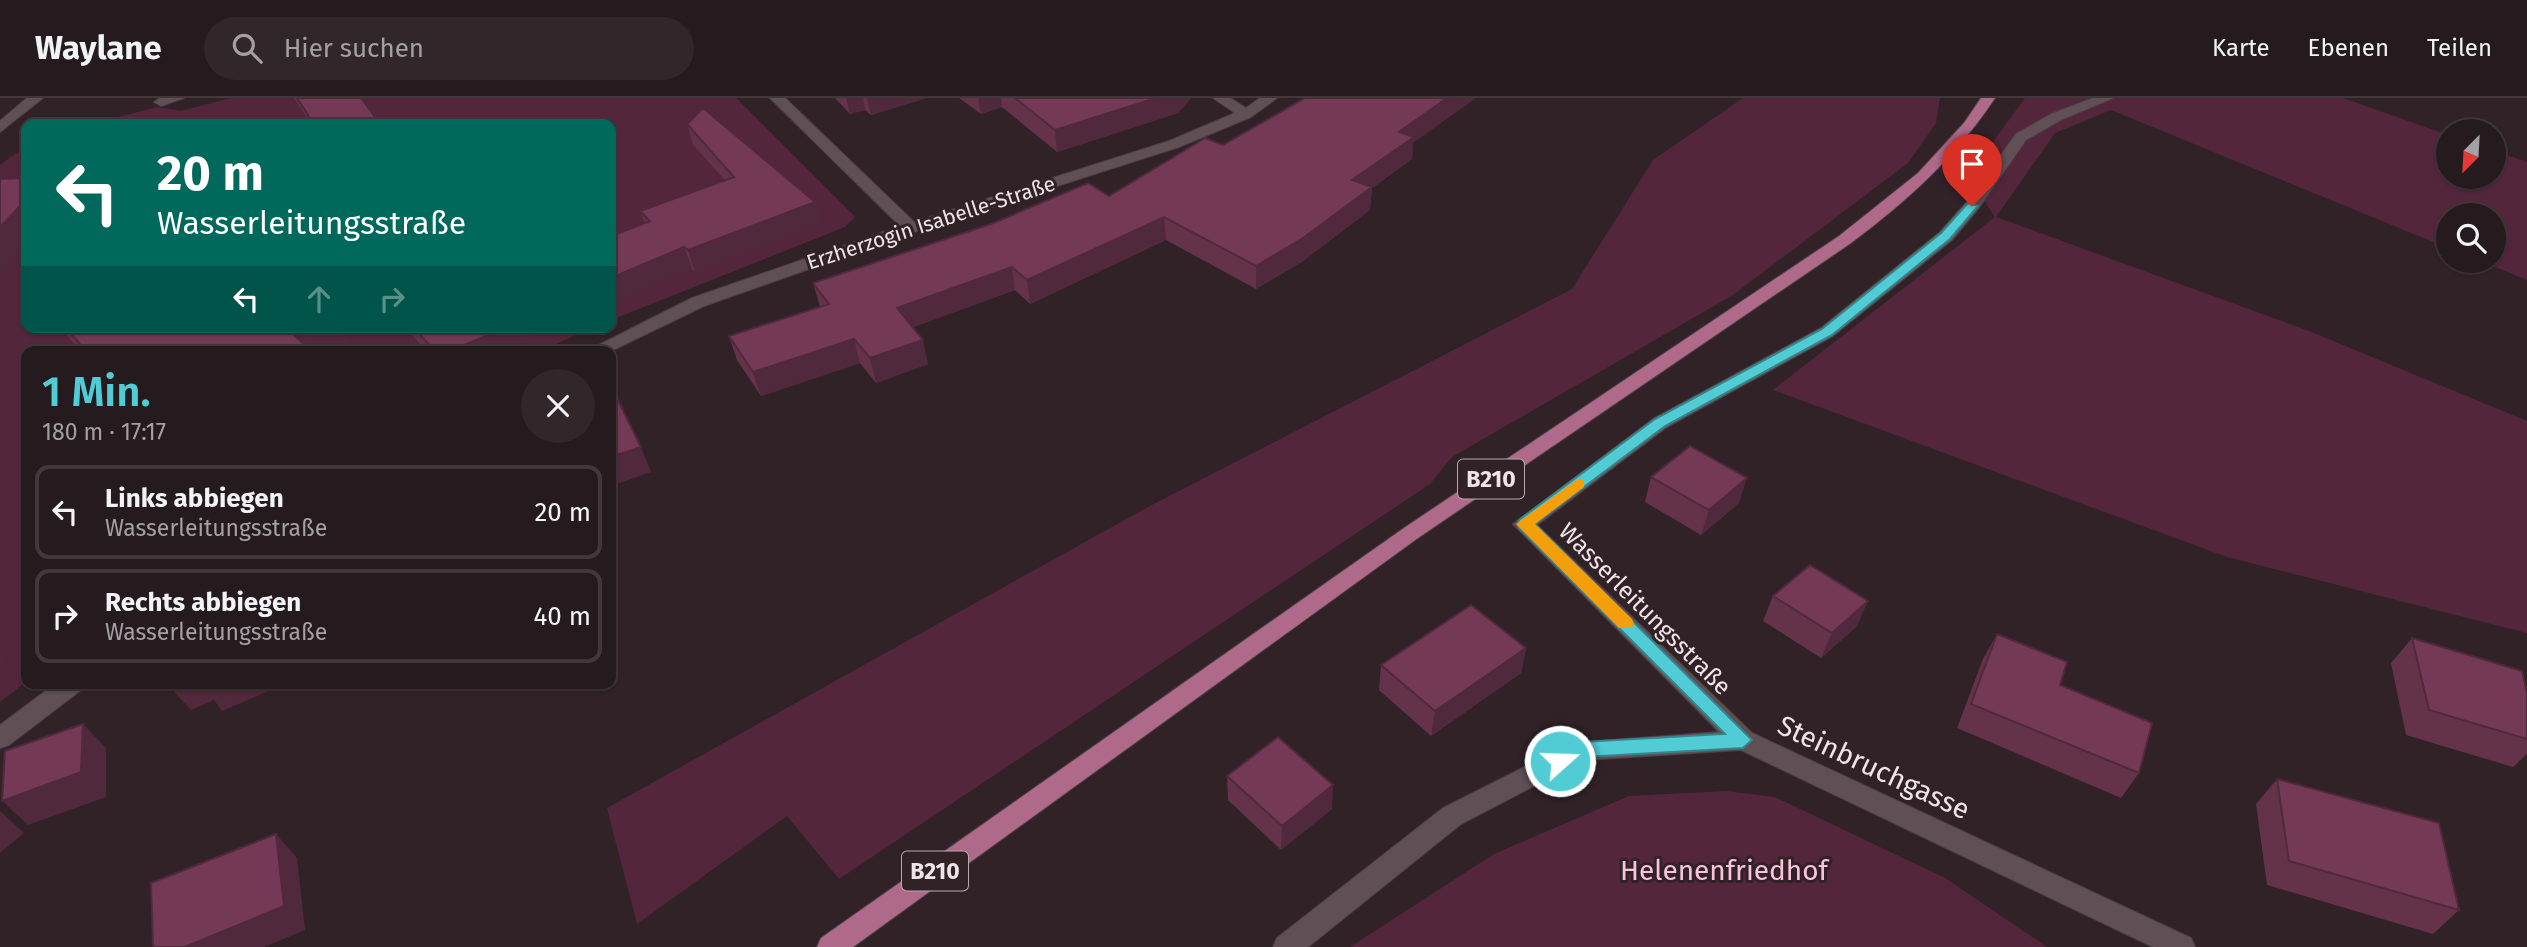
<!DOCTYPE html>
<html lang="de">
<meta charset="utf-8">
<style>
:root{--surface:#251a1e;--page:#31272b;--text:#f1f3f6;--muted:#a3a1a4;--line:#42383c;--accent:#51ccd5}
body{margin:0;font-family:"Fira Sans",sans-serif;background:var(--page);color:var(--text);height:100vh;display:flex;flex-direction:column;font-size:26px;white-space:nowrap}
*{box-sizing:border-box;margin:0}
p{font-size:23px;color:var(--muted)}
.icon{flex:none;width:38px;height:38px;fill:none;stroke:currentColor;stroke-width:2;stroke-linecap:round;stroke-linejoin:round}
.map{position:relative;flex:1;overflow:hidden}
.panel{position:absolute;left:21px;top:248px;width:595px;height:343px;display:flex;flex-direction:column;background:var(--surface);border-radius:14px;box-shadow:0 2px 5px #0004,0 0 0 2px var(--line)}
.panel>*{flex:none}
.hud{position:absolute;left:21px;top:21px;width:595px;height:214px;border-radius:14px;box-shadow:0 2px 5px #0004,0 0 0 2px var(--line);background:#00695c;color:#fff;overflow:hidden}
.needle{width:46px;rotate:204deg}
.fabs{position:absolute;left:2436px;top:21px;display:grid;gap:14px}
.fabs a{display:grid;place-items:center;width:70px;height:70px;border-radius:50%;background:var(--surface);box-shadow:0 2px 5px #0004,0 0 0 2px var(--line);font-size:35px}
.pin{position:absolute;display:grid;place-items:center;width:60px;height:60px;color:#fff;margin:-72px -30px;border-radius:50% 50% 50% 0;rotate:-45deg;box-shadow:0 0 7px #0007}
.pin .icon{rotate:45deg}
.me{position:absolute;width:77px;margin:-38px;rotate:70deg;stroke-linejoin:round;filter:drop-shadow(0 0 5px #0008)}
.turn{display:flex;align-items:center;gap:24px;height:147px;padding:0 21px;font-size:32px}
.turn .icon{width:91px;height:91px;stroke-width:2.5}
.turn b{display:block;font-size:49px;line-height:60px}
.lanes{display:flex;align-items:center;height:66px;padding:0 21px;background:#0003;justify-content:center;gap:35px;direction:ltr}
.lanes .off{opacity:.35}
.round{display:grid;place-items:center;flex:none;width:74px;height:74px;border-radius:37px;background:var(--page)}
.head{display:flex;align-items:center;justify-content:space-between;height:119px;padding:0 21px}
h1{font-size:42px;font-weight:600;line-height:52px;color:var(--accent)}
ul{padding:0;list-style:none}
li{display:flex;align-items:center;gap:21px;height:94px;margin:0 14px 10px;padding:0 7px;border:4px solid var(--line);border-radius:14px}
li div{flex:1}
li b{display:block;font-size:26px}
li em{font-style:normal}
header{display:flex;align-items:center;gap:42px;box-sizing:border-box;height:98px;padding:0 35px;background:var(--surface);border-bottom:2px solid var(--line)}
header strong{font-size:33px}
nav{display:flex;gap:38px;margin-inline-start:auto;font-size:24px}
.search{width:490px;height:63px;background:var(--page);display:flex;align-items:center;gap:18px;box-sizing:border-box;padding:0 24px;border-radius:38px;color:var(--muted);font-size:26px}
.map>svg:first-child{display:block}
</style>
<header>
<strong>Waylane</strong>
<div class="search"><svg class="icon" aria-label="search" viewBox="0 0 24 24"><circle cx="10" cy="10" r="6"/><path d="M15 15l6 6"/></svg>Hier suchen</div>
<nav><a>Karte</a><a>Ebenen</a><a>Teilen</a></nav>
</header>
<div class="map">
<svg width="2527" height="849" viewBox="0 0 2527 849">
<rect width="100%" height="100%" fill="#312228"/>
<path fill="#54263b" d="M231,0h505l119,119 -10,10 -234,93v-196h-519l65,-17 24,4z
M1743,0h197l-4,25 -28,40 -175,132 -281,162 -22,27 -591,395 -52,-63 -150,108 -30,-116 539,-300 426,-219 81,-129z
M2025,0h318l105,37v42h46v-26l33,11v118l-46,-19h13v-46h-46v33l-337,-138 -56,23 -59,84 313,114 218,90v212l-300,-76 -454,-167 222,-173 -27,-41z
M26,48v181h568l-56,25h-512v330l-26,20v-537z
M1726,693l49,6 170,81 102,69h-697l144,-93 135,-58z"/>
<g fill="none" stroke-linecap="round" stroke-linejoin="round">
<defs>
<path id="minor" d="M27,0h16l-43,34v-11z
M184,0l-23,8 -7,-4 6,-4z
M770,0h15l129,124 255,-81 66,-28 -22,-15h17l16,10 14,-10h17l-26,19 -72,30 -262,84 -213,75 -95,46h-24l107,-54 208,-72z
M2093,0h20l-52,22 -35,20 -48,69 -26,31 -119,96 -166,91 -130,98 215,208 439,205 4,9h-42l-412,-197 -157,10 -123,64 -153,123h-35l4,-9 166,-130 129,-65 147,-11 -206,-208 140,-105 168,-91 119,-96 26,-29 50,-69 35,-20z
M55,586h30l-4,6 -72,55 -9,3v-23z"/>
<path id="major" d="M1981,0h14c-39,59 -88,103 -144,145l-433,295 -565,409h-36l4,-9 583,-410 435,-292 79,-63 46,-50z"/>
</defs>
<use href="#minor" stroke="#4c3f45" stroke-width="2"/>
<use href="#major" stroke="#4c3f45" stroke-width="2"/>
<use href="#minor" fill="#614f56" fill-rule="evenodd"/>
<use href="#major" fill="#af6989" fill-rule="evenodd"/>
</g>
<path fill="#643249" d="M294,0h67l19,26h-69z
M835,0h91l-55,17 -6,-5 -15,4z
M959,0h232l-13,15 -121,39 -55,-45 -21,7z
M687,26l128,78 5,21 -125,49 -50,-49 -5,-12 85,-31 -32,-35z
M1413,45l-1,16 -40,29 -2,22 -67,51 -47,28 -90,-49 -136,64 -15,-14 -102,37 15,37 -52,19 -16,-20 -99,33 -24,-36 -8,-24 91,-29 -7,-24 296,-87 114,-51z
M60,229h280l9,15 -21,10h-247z
M407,229h147l-41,18 2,5 -4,2h-84l-16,-18z
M1651,379l88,26 -38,32 -56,-33z
M1773,498l84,30 -36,32 -58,-37z
M1997,536l63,51 79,88 -18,25 -164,-70 26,-69z
M2412,540l115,55v61l-14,13 -107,-32 -15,-72z
M1526,550l-5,25 -90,63 -52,-46 2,-25z
M1227,678l105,33 -51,41 -53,-50z
M2277,681l182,131 -26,24 -166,-49 -11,-81z"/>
<path fill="#51293c" d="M846,0h17l2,12 -15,4z
M867,0h59l-55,17z
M978,0h23l1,9 -21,7z
M1156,0h35l-13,15 -121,39 -2,-22z
M1447,0h29l-63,45 -1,16 -40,29 -2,22 -67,51 -47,28v-23l96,-86 47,-48z
M26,102v41l-26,29v-43z
M815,104l5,21 -125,49 -7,-22z
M1164,119l2,23 -136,64 -3,-24z
M684,149l8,21 -81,35v-25z
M1012,169l3,23 -112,41 -6,-23z
M291,229h49l9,15 -21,10h-27l-14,-23z
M503,229h51l-41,18 2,5 -4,2h-64z
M854,241l6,24 -99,33 -8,-24z
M923,242l5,24 -52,19 -6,-25z
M641,349l10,25 -40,14v-29z
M1747,380l-8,25 -38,32 8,-25z
M1868,503l-11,25 -36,32 11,-25z
M1526,550l-5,25 -90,63 4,-25z
M0,554l7,7 -7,5z
M172,586h97l2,6 -49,21 -8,-11 -23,10 -22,-24z
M83,626l23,24v49l-78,28 -26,-24z
M1333,687l-1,24 -51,41 1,-24z
M0,713l24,22 -24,20z
M276,736l21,24 8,72 -41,17h-79z"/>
<path fill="#743a55" stroke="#51293c" stroke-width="2" d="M297,0h64l19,26h-66z
M1015,0h141l-101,32z
M1305,0h142l-48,34 15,5 -62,43 20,7 -69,51 -47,28 -92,-49 -137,63 -15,-13 -115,41 26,32 -53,18 -16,-19 -101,33 -24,-36 100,-32 -16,-21 178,-59 97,-41 21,13 96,-58 18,7z
M703,10l112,94 -127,48 -4,-3 -73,31v-42l39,-15 -10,-10 94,-34 -47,-53z
M26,80v22l-26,27v-48z
M65,229h226l-4,2 26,23h-226z
M413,229h91l1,1 -58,24h-11z
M611,288l30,61 -30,10z
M1690,348l57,32 -38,32 -58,-33z
M1810,467l58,36 -36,32 -59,-37z
M1471,507l55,43 -91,63 -54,-46z
M1997,536l70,28 -7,23 92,38 -13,50 -168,-69z
M2412,540l110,33 5,22v46l-98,-29z
M83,626l-2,48 -79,29 3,-50z
M1278,639l55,48 -51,41 -55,-50z
M2277,681l162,44 20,87 -170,-49z
M276,736l8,72 -99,41h-32l-2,-64z"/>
<path fill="#51ccd5" stroke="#35858a" stroke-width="2" d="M1968,105l10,3 -28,33 -118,96 -167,91 -130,98 217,216 -9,8 -159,9 -24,12 -7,-3 -2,-5 2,-6 28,-13 144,-8 -206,-206v-8l136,-101 167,-90 119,-96z"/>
<path fill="#f59e0b" d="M1578,381l6,1v7l-49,37 97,95 2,5 -2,4h-13l-103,-104z"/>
<g text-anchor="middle" stroke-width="6" stroke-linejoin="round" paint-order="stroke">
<g font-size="21" fill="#efe5e9" stroke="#312228">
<text transform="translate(931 125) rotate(-18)" y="7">Erzherzogin Isabelle-Straße</text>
</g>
<g fill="#312228" stroke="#b6aaaf" stroke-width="2">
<rect x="1458" y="361.5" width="66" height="39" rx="5"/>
<rect x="902" y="753.5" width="66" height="39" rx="5"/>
</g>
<g font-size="23" font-weight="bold" fill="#efe5e9">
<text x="1491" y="389">B210</text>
<text x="935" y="781">B210</text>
</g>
<g font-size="24" fill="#efe5e9" stroke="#312228">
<text transform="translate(1645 511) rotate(45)" y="8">Wasserleitungsstraße</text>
</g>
<g font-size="28" fill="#efe5e9" stroke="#312228">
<text transform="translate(1874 669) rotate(25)" y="10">Steinbruchgasse</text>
</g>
<g font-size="28" fill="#fbc3da" stroke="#312228">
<text x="1724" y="782">Helenenfriedhof</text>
</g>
</g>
</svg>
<div class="fabs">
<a><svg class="needle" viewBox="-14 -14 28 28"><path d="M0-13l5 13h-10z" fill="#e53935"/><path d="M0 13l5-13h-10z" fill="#a3a1a4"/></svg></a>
<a><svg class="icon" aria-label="search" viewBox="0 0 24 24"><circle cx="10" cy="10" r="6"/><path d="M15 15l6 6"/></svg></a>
</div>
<div class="pin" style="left:1972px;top:108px;background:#d93025"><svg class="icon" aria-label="arrive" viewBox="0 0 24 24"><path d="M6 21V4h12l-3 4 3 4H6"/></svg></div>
<svg class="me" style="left:1560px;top:663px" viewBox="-20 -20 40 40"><circle r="17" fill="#51ccd5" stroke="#fff" stroke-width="3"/><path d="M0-11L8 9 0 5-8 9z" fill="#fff"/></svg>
<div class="hud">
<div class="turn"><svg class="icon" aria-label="left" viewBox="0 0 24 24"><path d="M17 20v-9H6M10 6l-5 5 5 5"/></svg><div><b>20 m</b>Wasserleitungsstraße</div></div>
<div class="lanes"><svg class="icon" aria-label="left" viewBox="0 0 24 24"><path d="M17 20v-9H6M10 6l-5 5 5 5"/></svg><svg class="icon off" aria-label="ahead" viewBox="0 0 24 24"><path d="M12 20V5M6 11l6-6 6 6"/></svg><svg class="icon off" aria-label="right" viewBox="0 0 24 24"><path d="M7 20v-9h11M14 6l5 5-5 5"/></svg></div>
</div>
<section class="panel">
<div class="head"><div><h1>1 Min.</h1><p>180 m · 17:17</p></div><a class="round"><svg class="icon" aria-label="close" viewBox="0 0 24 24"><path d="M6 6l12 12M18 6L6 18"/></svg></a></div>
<ul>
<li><svg class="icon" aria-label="left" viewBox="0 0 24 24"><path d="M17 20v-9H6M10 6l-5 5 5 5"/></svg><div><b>Links abbiegen</b><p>Wasserleitungsstraße</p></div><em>20 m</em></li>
<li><svg class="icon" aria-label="right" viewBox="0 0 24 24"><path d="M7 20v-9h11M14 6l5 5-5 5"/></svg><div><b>Rechts abbiegen</b><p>Wasserleitungsstraße</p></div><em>40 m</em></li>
</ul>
</section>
</div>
